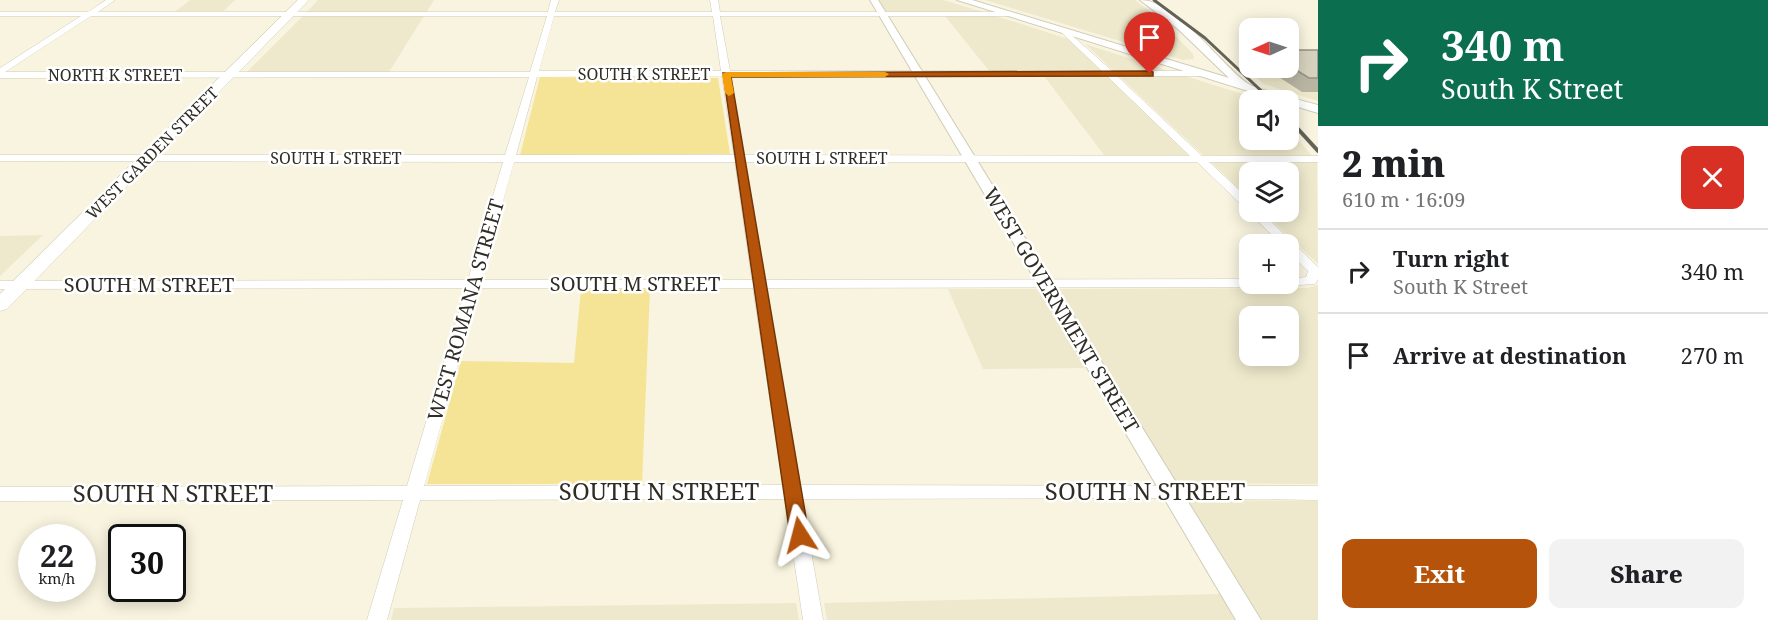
<!DOCTYPE html>
<meta charset="utf-8">
<style>
:root{--surface:#fff;--page:#f2f2f2;--text:#202124;--muted:#757577;--line:#e0e0e0;--accent:#b45309}
body{margin:0;font-family:"Noto Serif",serif;background:var(--page);color:var(--text);height:100vh;display:flex;flex-direction:column;font-size:22px;white-space:nowrap}
*{box-sizing:border-box;margin:0}
p{font-size:20px;color:var(--muted)}
.icon{flex:none;width:33px;height:33px;fill:none;stroke:currentColor;stroke-width:2;stroke-linecap:round;stroke-linejoin:round}
.map{position:relative;flex:1;overflow:hidden}
.panel{display:flex;flex-direction:column;background:var(--surface);width:450px}
.panel>*{flex:none}
.guide{background:#0b6e4f;color:#fff;overflow:hidden}
.needle{width:39px;rotate:267deg}
.tools{position:absolute;left:1239px;top:18px;display:grid;gap:12px}
.tools a{display:grid;place-items:center;width:60px;height:60px;border-radius:12px;background:var(--surface);box-shadow:0 3px 15px #0003;font-size:30px}
.speed{position:absolute;left:18px;top:524px;display:flex;gap:12px;font-size:30px;font-weight:700;text-align:center}
.speed>*{display:grid;place-content:center;width:78px;height:78px;border-radius:50%;background:var(--surface);box-shadow:0 3px 15px #0003;line-height:1}
.speed small{font-size:15px;font-weight:400}
.speed .limit{border:3px solid #111;border-radius:9px;background:#fff;color:#111}
.pin{position:absolute;display:grid;place-items:center;width:51px;height:51px;color:#fff;margin:-62px -26px;border-radius:50% 50% 50% 0;rotate:-45deg;box-shadow:0 0 6px #0007}
.pin .icon{rotate:45deg}
.me{position:absolute;width:66px;margin:-33px;rotate:351deg;stroke-linejoin:round;filter:drop-shadow(0 0 4px #0008)}
.turn{display:flex;align-items:center;gap:21px;height:126px;padding:0 24px;font-size:27px}
.turn .icon{width:78px;height:78px;stroke-width:2.5}
.turn b{display:block;font-size:42px;line-height:51px}
.round{display:grid;place-items:center;flex:none;width:63px;height:63px;border-radius:12px;background:var(--page)}
.overview{display:flex;align-items:center;justify-content:space-between;height:102px;padding:0 24px}
h1{font-size:36px;font-weight:800;line-height:45px}
.action{display:flex;gap:12px;margin-top:auto;padding:12px 24px}
.action a{flex:1;height:69px;border-radius:12px;background:var(--accent);color:#fff;font-size:24px;font-weight:800;line-height:69px;text-align:center}
.action a+a{background:var(--page);color:var(--text)}
ul{padding:0;list-style:none}
li{display:flex;align-items:center;gap:18px;height:84px;padding:0 24px;border-top:2px solid var(--line)}
li div{flex:1}
li b{display:block;font-size:22px}
li em{font-style:normal}
main{display:flex;flex:1;min-height:0}
.map>svg:first-child{display:block}
</style>
<main>
<div class="map">
<svg width="1318" height="620" viewBox="0 0 1318 620">
<rect width="100%" height="100%" fill="#f8f4df"/>
<path fill="#eee9cc" fill-rule="evenodd" d="M190,0h45l-11,11h-48z
M318,0h116l-8,13h-120z
M879,0h64l40,12h-97z
M985,0h150l22,17 36,37 1,5 -11,1z
M993,15l75,24 35,33h-113l-45,-56z
M303,16h121l-35,56h-142z
M1085,44l87,28h-57z
M1237,61h12l1,7h38l30,-7v40l-54,-17z
M1044,76h63l82,79h-85z
M1119,76h66l77,24h-12v40h38l1,-12 23,28 -109,-1z
M1210,161l107,1 1,102 -55,-52h25v-40h-38l-1,27z
M43,235l-43,41v-40z
M1318,285v199l-141,-1 -120,-194 250,-1zM1250,316h38v40h-38z
M948,289h91l47,79 -103,1z
M1188,500l130,1v119h-56z
M1220,594l15,26h-408l-3,-17z
M796,603l3,17h-408l3,-12h6z"/>
<path fill="#f5e496" d="M540,77l178,1 12,76 -210,1z
M581,289h69l-8,195h-215l34,-123 113,2z"/>
<g fill="none" stroke-linecap="round" stroke-linejoin="round">
<defs>
<path id="minor" d="M106,0h9l-17,12h450l3,-12h8l-4,12h157l-2,-12h8l2,12h289v4h-289l10,55h372l-39,-37 -1,-2 4,-2 46,41h93l1,2 -4,3h-85l85,80h116v6h-109l41,38v10l-4,-1 -49,-47h-452l20,118 485,-1v5h6l-6,3 -484,1 34,197 518,1v14l-148,-2 -368,1 21,121h-20l-18,-121 -365,1 -33,120h-20l36,-120 -403,1v-14l407,-1 59,-198 -466,1v-8l468,-1 35,-118 -503,-1v-6h505l24,-78 -529,1v-10l81,-52h-81v-4h88zM91,16h456l-17,56h-525zM554,16h159l8,55h-182zM722,76l12,79h-218l21,-78zM731,76h376l83,80 -446,-1zM514,162h221l17,118h-271zM479,288h274l30,197 -359,1z
M1249,212h12l57,55v12l-3,5 -32,2 -1,-2h6v-5l18,-2 2,-6 -20,-19v-8h-7z"/>
<path id="tertiary" d="M870,0h8l383,620h-25z"/>
<path id="secondary" d="M957,0h15l257,78 -51,-49 -38,-29c36,0 80,64 107,83 9,7 57,18 71,22v8l-30,-9v-4h-11z"/>
<path id="primary" d="M298,0h11l-302,309 -7,2v-17z"/>
</defs>
<use href="#minor" stroke="#d0ccb8" stroke-width="1"/>
<use href="#tertiary" stroke="#d0ccb8" stroke-width="2"/>
<use href="#secondary" stroke="#d0ccb8" stroke-width="2"/>
<use href="#primary" stroke="#d0ccb8" stroke-width="1"/>
<use href="#minor" fill="#fff" fill-rule="evenodd"/>
<use href="#tertiary" fill="#fff" fill-rule="evenodd"/>
<use href="#secondary" fill="#fff" fill-rule="evenodd"/>
<use href="#primary" fill="#fff" fill-rule="evenodd"/>
<path stroke="#656357" stroke-width="3" d="M1154,0l51,38 66,62"/>
<path stroke="#656357" stroke-width="4" d="M1288,118l30,33"/>
</g>
<path fill="#b8b5a3" d="M1288,50h30v42h-16l-37,-24h23z"/>
<path fill="#d6d2be" stroke="#969385" stroke-width="1.5" d="M1288,50h30v28h-9l-21,-13z"/>
<path fill="#b45309" stroke="#753606" stroke-width="1.5" d="M1150,71l3,1v4l-422,1 78,458 -3,5 -6,2 -7,-2 -3,-5 -67,-462z"/>
<path fill="#f59e0b" d="M726,72h159l4,2 -4,3h-154l3,16 -5,3 -4,-3 -3,-19z"/>
<g text-anchor="middle" stroke-width="5" stroke-linejoin="round" paint-order="stroke">
<g font-size="16" fill="#2f2d25" stroke="#fff">
<text x="644" y="80">SOUTH K STREET</text>
<text x="115" y="81">NORTH K STREET</text>
<text transform="translate(152 153) rotate(-45)" y="6">WEST GARDEN STREET</text>
<text x="336" y="164">SOUTH L STREET</text>
<text x="822" y="164">SOUTH L STREET</text>
</g>
<g font-size="20" fill="#2f2d25" stroke="#fff">
<text x="635" y="291">SOUTH M STREET</text>
<text x="149" y="292">SOUTH M STREET</text>
<text transform="translate(466 310) rotate(-74)" y="7">WEST ROMANA STREET</text>
<text transform="translate(1061 310) rotate(59)" y="7">WEST GOVERNMENT STREET</text>
</g>
<g font-size="24" fill="#2f2d25" stroke="#fff">
<text x="659" y="500">SOUTH N STREET</text>
<text x="1145" y="500">SOUTH N STREET</text>
<text x="173" y="502">SOUTH N STREET</text>
</g>
</g>
</svg>
<div class="tools">
<a><svg class="needle" viewBox="-14 -14 28 28"><path d="M0-13l5 13h-10z" fill="#e53935"/><path d="M0 13l5-13h-10z" fill="#757577"/></svg></a>
<a><svg class="icon" aria-label="sound" viewBox="0 0 24 24"><path d="M4 9h4l5-4v14l-5-4H4zM17 9q2 3 0 6"/></svg></a>
<a><svg class="icon" aria-label="layers" viewBox="0 0 24 24"><path d="M12 4l9 5-9 5-9-5zM3 14l9 5 9-5"/></svg></a>
<a>+</a>
<a>−</a>
</div>
<div class="speed"><div>22<small>km/h</small></div><div class="limit">30</div></div>
<div class="pin" style="left:1150px;top:74px;background:#d93025"><svg class="icon" aria-label="arrive" viewBox="0 0 24 24"><path d="M6 21V4h12l-3 4 3 4H6"/></svg></div>
<svg class="me" style="left:800px;top:535px" viewBox="-20 -20 40 40"><path d="M0-17L14 15 0 8-14 15z" fill="#b45309" stroke="#fff" stroke-width="4"/></svg>
</div>
<section class="panel">
<div class="guide">
<div class="turn"><svg class="icon" aria-label="right" viewBox="0 0 24 24"><path d="M7 20v-9h11M14 6l5 5-5 5"/></svg><div><b>340 m</b>South K Street</div></div>
</div>
<div class="overview"><div><h1>2 min</h1><p>610 m · 16:09</p></div><a class="round" style="background:#d93025;color:#fff"><svg class="icon" aria-label="close" viewBox="0 0 24 24"><path d="M6 6l12 12M18 6L6 18"/></svg></a></div>
<ul>
<li><svg class="icon" aria-label="right" viewBox="0 0 24 24"><path d="M7 20v-9h11M14 6l5 5-5 5"/></svg><div><b>Turn right</b><p>South K Street</p></div><em>340 m</em></li>
<li><svg class="icon" aria-label="arrive" viewBox="0 0 24 24"><path d="M6 21V4h12l-3 4 3 4H6"/></svg><div><b>Arrive at destination</b></div><em>270 m</em></li>
</ul>
<div class="action"><a>Exit</a><a>Share</a></div>
</section>
</main>
